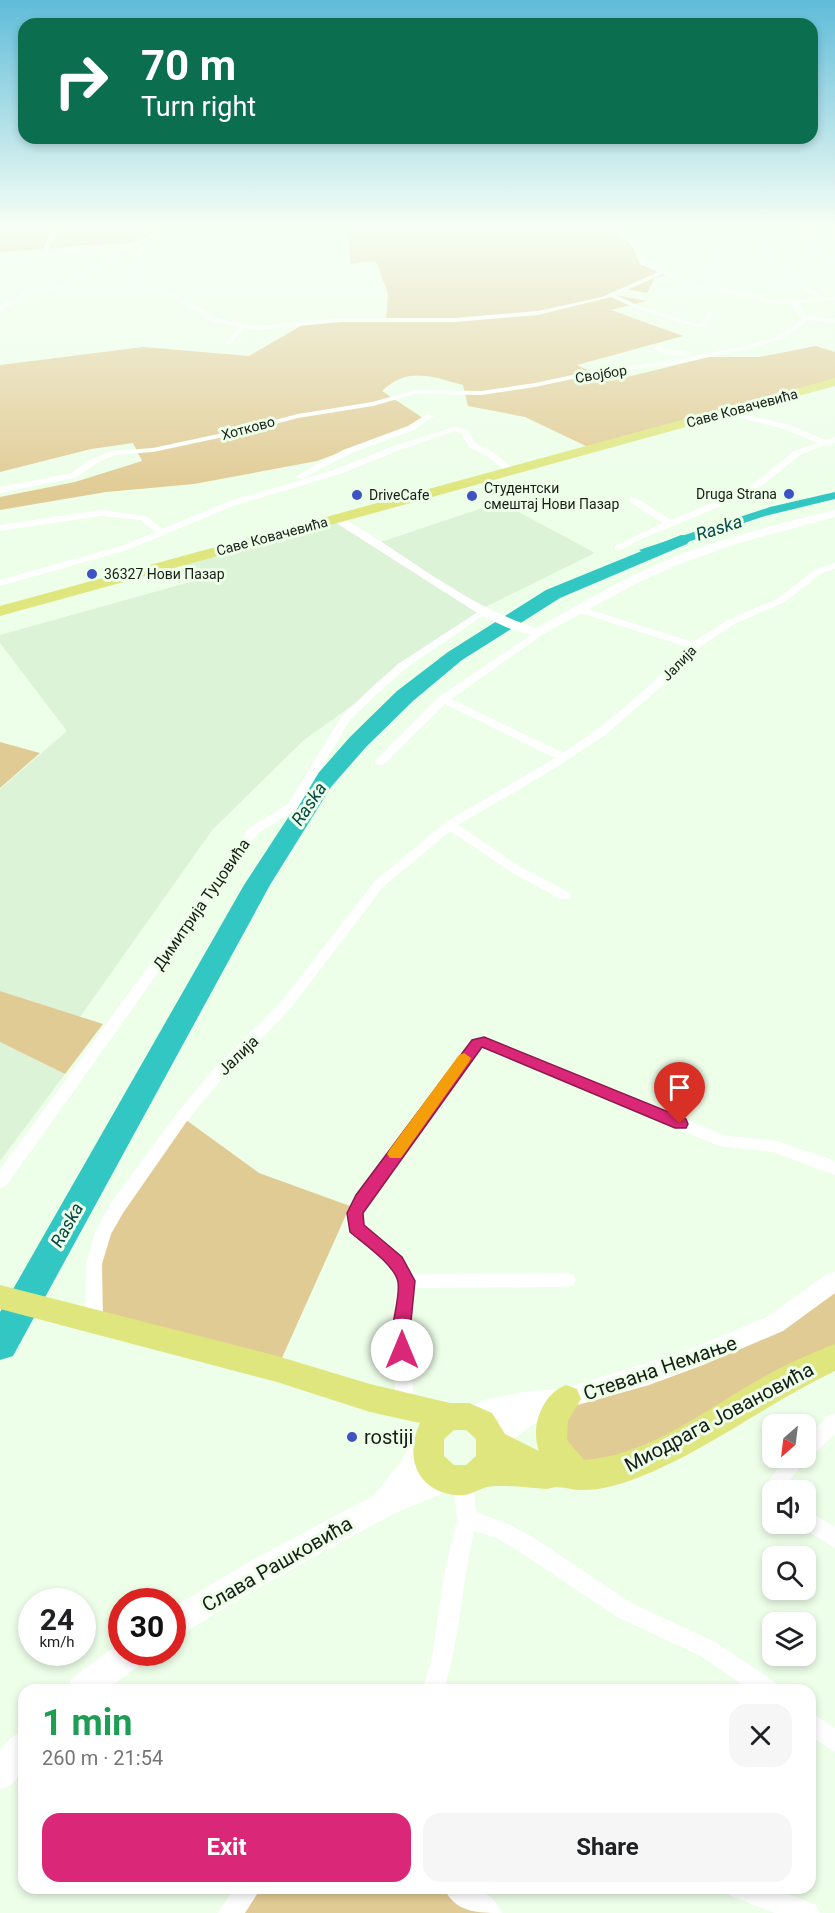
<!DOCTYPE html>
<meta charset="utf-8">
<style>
:root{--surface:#fff;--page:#f6f6f6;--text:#202124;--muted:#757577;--accent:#db2777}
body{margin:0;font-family:Roboto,sans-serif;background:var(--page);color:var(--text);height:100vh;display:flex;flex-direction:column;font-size:22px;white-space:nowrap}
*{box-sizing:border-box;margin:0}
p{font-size:20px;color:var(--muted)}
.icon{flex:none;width:33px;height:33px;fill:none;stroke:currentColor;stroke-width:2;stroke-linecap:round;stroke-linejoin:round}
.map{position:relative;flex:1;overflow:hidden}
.details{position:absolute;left:18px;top:1684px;width:798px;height:210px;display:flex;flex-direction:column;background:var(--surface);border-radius:18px;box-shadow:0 3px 9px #0003}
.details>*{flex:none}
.banner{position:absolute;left:18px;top:18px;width:800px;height:126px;border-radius:18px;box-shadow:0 3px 9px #0003;background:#0b6e4f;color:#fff;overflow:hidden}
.needle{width:39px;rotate:208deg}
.buttons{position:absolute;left:762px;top:1414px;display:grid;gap:12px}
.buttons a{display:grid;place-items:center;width:54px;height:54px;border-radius:12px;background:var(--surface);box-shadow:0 3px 9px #0003;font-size:30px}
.speed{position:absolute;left:18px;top:1588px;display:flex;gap:12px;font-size:30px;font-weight:700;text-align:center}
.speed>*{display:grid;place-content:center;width:78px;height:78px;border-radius:50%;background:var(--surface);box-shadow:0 3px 9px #0003;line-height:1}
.speed small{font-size:15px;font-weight:400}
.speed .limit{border:9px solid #d22;background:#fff;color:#111}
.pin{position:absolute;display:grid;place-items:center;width:51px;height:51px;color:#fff;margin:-62px -26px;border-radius:50% 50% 50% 0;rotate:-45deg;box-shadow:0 0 6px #0007}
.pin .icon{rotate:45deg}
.me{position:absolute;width:66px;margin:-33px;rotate:0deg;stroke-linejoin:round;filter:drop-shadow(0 0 4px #0008)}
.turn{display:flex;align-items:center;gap:21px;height:126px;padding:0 24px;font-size:27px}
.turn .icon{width:78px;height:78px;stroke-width:2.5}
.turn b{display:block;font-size:42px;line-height:51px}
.round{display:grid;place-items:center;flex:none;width:63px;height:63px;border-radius:18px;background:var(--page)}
.headline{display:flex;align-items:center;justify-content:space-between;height:102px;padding:0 24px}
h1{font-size:36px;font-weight:700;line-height:45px;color:#1e9e55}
.primary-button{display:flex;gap:12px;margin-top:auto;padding:12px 24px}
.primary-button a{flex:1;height:69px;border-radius:18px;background:var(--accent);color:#fff;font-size:24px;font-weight:700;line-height:69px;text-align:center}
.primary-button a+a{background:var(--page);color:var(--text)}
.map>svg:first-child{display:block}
</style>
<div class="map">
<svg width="835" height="1913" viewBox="0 0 835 1913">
<rect width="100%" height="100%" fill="#edfee9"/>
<path fill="#ddf3d8" d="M500,502l95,51 -114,56 3,2 -180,129 -91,89 -133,188 -80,-26v-202l67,-58 -67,-88v-8l201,-56 -16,-15 153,-43 43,21z
M0,1042l65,32 -65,87z"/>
<path fill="#e1cb95" d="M0,224h184l-39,18 -145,10z
M348,224h222l3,3 -5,4 56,3 10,9 6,18 28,13 -13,4 -8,15 -22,-4 -10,6 31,6 -35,9 72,26 -106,29 34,16 98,-24h50l57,-11 19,6v27l-245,69 -65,-31 -57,-11 -5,-21c-31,-8 -55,-19 -81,6l44,29 -109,41 -123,23 -88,8 -106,18v-13l75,-15 67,-21 -9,-18 -42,6 -91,23v-107l143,-18 106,9 57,-33 80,-2 2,-27 -12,-33 -26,3z
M0,742l40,11 -40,35z
M0,991l103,33 -38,50 -65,-32z
M182,1117l77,56 91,33 -73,163 -183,-48 3,-72z
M835,1281v76l-237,118 -47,-48 6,-16 138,-53z
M249,1888l207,1 34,24h-260z"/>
<path fill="#32c7c3" d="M835,492v7l-70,17 -116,39 -10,-5 131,-43z"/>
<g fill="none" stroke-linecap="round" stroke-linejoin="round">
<path fill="#32c7c3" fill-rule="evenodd" d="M681,535l6,1 3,4 -3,4 -127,54 -98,62 -49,41 -47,46 -35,40 -61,98 -257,471 -13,4v-48l244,-427 70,-107 36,-41 47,-46 51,-39 98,-62z"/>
<path fill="#fff" fill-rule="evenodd" d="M58,224h6l-7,6 -9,21 33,-6 49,-1 46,-20h7l-44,19 8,4 -6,10 -3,27 47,15 30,19 43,8 82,-8h115l83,-7 64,-14 56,-25 -18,-8 -9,-20 -23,-20c19,0 31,23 37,38l43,19 18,3c5,-38 9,-31 36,-52l3,2c-6,8 -13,9 -20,14 -11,8 -11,25 -13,37l61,15 45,-2 -27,-17 -4,-12 5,-1 4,11 29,18 10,-1v4l-37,4 9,12 28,3v4l-28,-3 -7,7 -17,12 -35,10 -77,16 -66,7 -70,15 -53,8 -67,-1 -42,12 -75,12 -65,17 -80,17 -39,3 -19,9 -17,13 -78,16v-6l72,-14 17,-13 23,-9 41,-3 79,-17 66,-17 74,-12 43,-12 67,1 53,-8 70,-15 66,-7 77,-16 30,-9 18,-12 6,-6 -11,-14h-18l-64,-16 -22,-3 -24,-11 -47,21 21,10 60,19 5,-1 7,-12h4l-6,15 -12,1 -62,-20 -22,-10 -73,18 -83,7h-115l-82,8 -13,-2 -16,17 -3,-2 13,-16 -28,-6 -30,-20 -48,-15 2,-29 6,-10h-9l-38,25 -24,12 -42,11 -28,16v-5l24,-13 42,-11 24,-12 34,-23 -43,2 -81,15v-4l41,-7 11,-24z
M636,224h7l-3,2z
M785,224c10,0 15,6 24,8 9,2 17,0 26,3v4l-9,-3h-12l3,14 18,8v4l-23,-10 -4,-16h-25l-19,8 11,13 -3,5h-4l1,-5 -10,-15 23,-10h19z
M659,344l3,2 -1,2c9,4 22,0 29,5 -11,5 -26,2 -36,-4z
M725,410l65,15 35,15 10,-3v5l-4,4 -6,-1 -25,10 -37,30 -32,17 -90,37 -20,11h-6v-4l48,-23 -33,-21v-4h6l35,22 54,-22 32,-17 37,-30 24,-8 -34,-14 -59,-15z
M427,414l7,2 -20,14 -65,24 -47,25 -7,-2 48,-27 65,-24z
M454,427l13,2 8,14 18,9 21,17v4h-6l-21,-17 -18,-9 -8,-14 -7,-2 -57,20 -57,23 -107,32 -106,44 -127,36v-6l121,-34 34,-14 -14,-12 -40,-4 -101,15v-6l101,-15 45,6 16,13 65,-27 107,-32 57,-23z
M835,563v6l-13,4 -39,30 -49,21 -36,24 -29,32 -64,55 -53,35 -94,55 61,41 51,27 1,3 -1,3h-10l-49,-27 -61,-41 -67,56 -92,121 -70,72 -34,41 -64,92 -12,21 -9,30 1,57 -3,5 -6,2 -6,-2 -3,-5 1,-57 9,-31 16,-30 66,-90 34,-41 70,-70 94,-121 71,-59 109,-64 -110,-54 -62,61h-8v-4l64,-64 99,-67 5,3 -1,2 -91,64 112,54c46,-30 87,-65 124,-106l-112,-36v-4h6l112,35 35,-22 49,-21 39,-30z
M484,608l5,3 -2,2 -81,55 -29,26 -27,26 -53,89 -40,25 -251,352 -6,2v-18l249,-342 39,-24 54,-88 27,-26 29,-26z
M484,1037l242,99 47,4 57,19 5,3v13l-62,-23 -54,-6 -238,-99 -113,156 -5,10v12l39,32 9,17 156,-1 6,2 3,5 -3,5 -6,2 -153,1 -4,43 4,75 -2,6 -7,2 -7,-2 -2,-6 -4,-75 5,-50 -7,-14 -41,-34c-7,-14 1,-26 7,-38l116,-156z
M835,1414v20l-22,21 -7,2v-20l22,-21z
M785,1458h20l-17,26 4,7h-20l-4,-9z
M463,1470l7,3 3,6 3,33 34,13 21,11 100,67 84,39 60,40 3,8h-28l-49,-34 -84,-39 -100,-67 -21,-12 -22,-7c-12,52 -14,107 -30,159h-22l9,-28 14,-92 12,-50 -4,-41 3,-6z
M806,1510l29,17v21l-36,-22 -1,-2h8z
M810,1712l25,16v24l-25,-16z
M234,1888h27l-16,25h-27z
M444,1888c24,0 47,-1 58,25 -23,0 -47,0 -58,-25z
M727,1888h46l43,17 4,8h-45l-44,-17z"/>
<path fill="#fff" fill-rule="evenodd" d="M835,510v7l-100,27 -58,21 -42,19 -97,53 -30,-9 -26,-12 -152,-97 6,-3 4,1c66,36 124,89 197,111 43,-24 85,-49 130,-68 54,-22 112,-36 168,-50z
M835,1272v21l-52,38 -80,34 -54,20 -93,26 -27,16 -27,22 -9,3 -9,-3 -4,-8 4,-8 18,-15 -32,11 -9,-3 -3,-8 3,-8 23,-10 39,-8 43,-4 122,-38 79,-33 60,-43z"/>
<path fill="#fff" fill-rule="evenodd" d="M426,1431l10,3 4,9 -16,32 26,-11 10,4 4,9 -4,9 -67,28 -121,66 -100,60v-32l80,-48 121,-64 28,-34 15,-28z
M122,1641v12h23l-4,11 -35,26h-39l4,-11z
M24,1731v40l-13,14 -11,5v-40l13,-14z"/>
<path fill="#dfe67e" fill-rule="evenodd" d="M835,378v8l-835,230v-10z
M0,1285l277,71 93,28 80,19h19l23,10 13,21 34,17c-9,-24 3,-57 27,-66l11,4 4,10 -13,22 -1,19 17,20c59,-4 110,-42 159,-71 29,-18 60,-33 92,-45v27c-68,32 -128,80 -198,107 -19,7 -39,13 -59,12 -11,-1 -20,-5 -31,-1 -17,-1 -44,-5 -60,-2 -11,3 -19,10 -31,8 -39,-4 -52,-38 -36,-72l-50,-11 -93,-30 -277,-73zM454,1430h12l10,9v17l-10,9h-12l-10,-9v-17z"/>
</g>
<linearGradient id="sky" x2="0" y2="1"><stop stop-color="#5fbcd9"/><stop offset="0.46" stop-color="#f7fff5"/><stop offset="1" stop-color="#f7fff5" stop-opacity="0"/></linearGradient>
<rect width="835" height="492" fill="url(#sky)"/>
<path fill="#db2777" stroke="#8e194d" stroke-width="1.5" d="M484,1037l202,82 2,5 -2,4h-11l-193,-81 -119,166 1,12 38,32 13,24 -5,50 1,19 -3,5 -6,3 -6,-3c-11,-23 5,-51 2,-73 -3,-17 -35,-39 -48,-50l-3,-19 9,-18 116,-155z"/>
<path fill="#f59e0b" d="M464,1053l7,5 -2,4 -68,96h-11l-3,-4 3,-5 69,-94z"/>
<g fill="#3c52c5" stroke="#edfee9" stroke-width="2">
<circle cx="789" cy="494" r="6"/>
<circle cx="357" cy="495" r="6"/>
<circle cx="472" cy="496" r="6"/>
<circle cx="92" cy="574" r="6"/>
<circle cx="352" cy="1437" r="6"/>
</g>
<g text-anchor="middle" stroke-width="6" stroke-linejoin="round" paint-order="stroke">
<g font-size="14" fill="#181e17" stroke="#edfee9">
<text transform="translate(601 374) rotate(-9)" y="5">Својбор</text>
<text transform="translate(742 408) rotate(-15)" y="5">Саве Ковачевића</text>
<text transform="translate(248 428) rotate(-15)" y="5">Хотково</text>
<text transform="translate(272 536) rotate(-15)" y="5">Саве Ковачевића</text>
<text transform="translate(679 663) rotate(-46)" y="5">Јалија</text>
</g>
<g font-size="14" fill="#181e17" stroke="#edfee9" text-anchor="start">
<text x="484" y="493">Студентски<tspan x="484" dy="16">смештај Нови Пазар</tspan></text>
<text x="777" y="499" text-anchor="end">Druga Strana</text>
<text x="369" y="500">DriveCafe</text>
<text x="104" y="579">36327 Нови Пазар</text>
</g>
<g font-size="16" fill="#181e17" stroke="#edfee9">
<text transform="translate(201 904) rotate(-55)" y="6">Димитрија Туцовића</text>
<text transform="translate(238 1055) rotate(-44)" y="6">Јалија</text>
</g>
<g font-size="18" font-style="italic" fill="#094a48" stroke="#edfee9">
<text transform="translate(719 528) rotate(-18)" y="6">Raska</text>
<text transform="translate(309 804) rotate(-56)" y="6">Raska</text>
<text transform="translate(67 1225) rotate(-61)" y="6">Raska</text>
</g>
<g font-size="20" fill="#181e17" stroke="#edfee9">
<text transform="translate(660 1368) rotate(-19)" y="7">Стевана Немање</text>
<text transform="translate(719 1417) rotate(-28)" y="7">Миодрага Јовановића</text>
<text transform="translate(277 1564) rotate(-30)" y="7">Слава Рашковића</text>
</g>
<g font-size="20" fill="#181e17" stroke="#edfee9" text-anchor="start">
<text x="364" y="1444">rostiji</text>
</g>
</g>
</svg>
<div class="buttons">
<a><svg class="needle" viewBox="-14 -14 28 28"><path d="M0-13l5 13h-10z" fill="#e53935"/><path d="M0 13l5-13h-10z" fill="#757577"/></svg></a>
<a><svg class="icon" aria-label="sound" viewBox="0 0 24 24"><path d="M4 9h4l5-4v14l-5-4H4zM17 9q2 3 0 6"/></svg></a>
<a><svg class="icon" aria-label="search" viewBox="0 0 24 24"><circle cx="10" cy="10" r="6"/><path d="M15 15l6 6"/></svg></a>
<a><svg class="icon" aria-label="layers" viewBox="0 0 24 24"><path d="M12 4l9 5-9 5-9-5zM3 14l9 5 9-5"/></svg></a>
</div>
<div class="speed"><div>24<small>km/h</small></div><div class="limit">30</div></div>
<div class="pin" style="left:680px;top:1124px;background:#d93025"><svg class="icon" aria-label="arrive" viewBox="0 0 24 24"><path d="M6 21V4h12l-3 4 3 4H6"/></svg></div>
<svg class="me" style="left:402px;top:1350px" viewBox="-20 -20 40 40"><circle r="19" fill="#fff"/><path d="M0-13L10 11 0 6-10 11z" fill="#db2777"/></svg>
<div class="banner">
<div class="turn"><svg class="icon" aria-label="right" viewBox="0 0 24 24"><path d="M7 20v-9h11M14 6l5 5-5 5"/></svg><div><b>70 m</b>Turn right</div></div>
</div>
<section class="details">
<div class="headline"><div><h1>1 min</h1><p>260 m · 21:54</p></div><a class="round"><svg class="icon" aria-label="close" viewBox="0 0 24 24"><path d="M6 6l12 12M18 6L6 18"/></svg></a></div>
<div class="primary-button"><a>Exit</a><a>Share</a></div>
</section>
</div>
